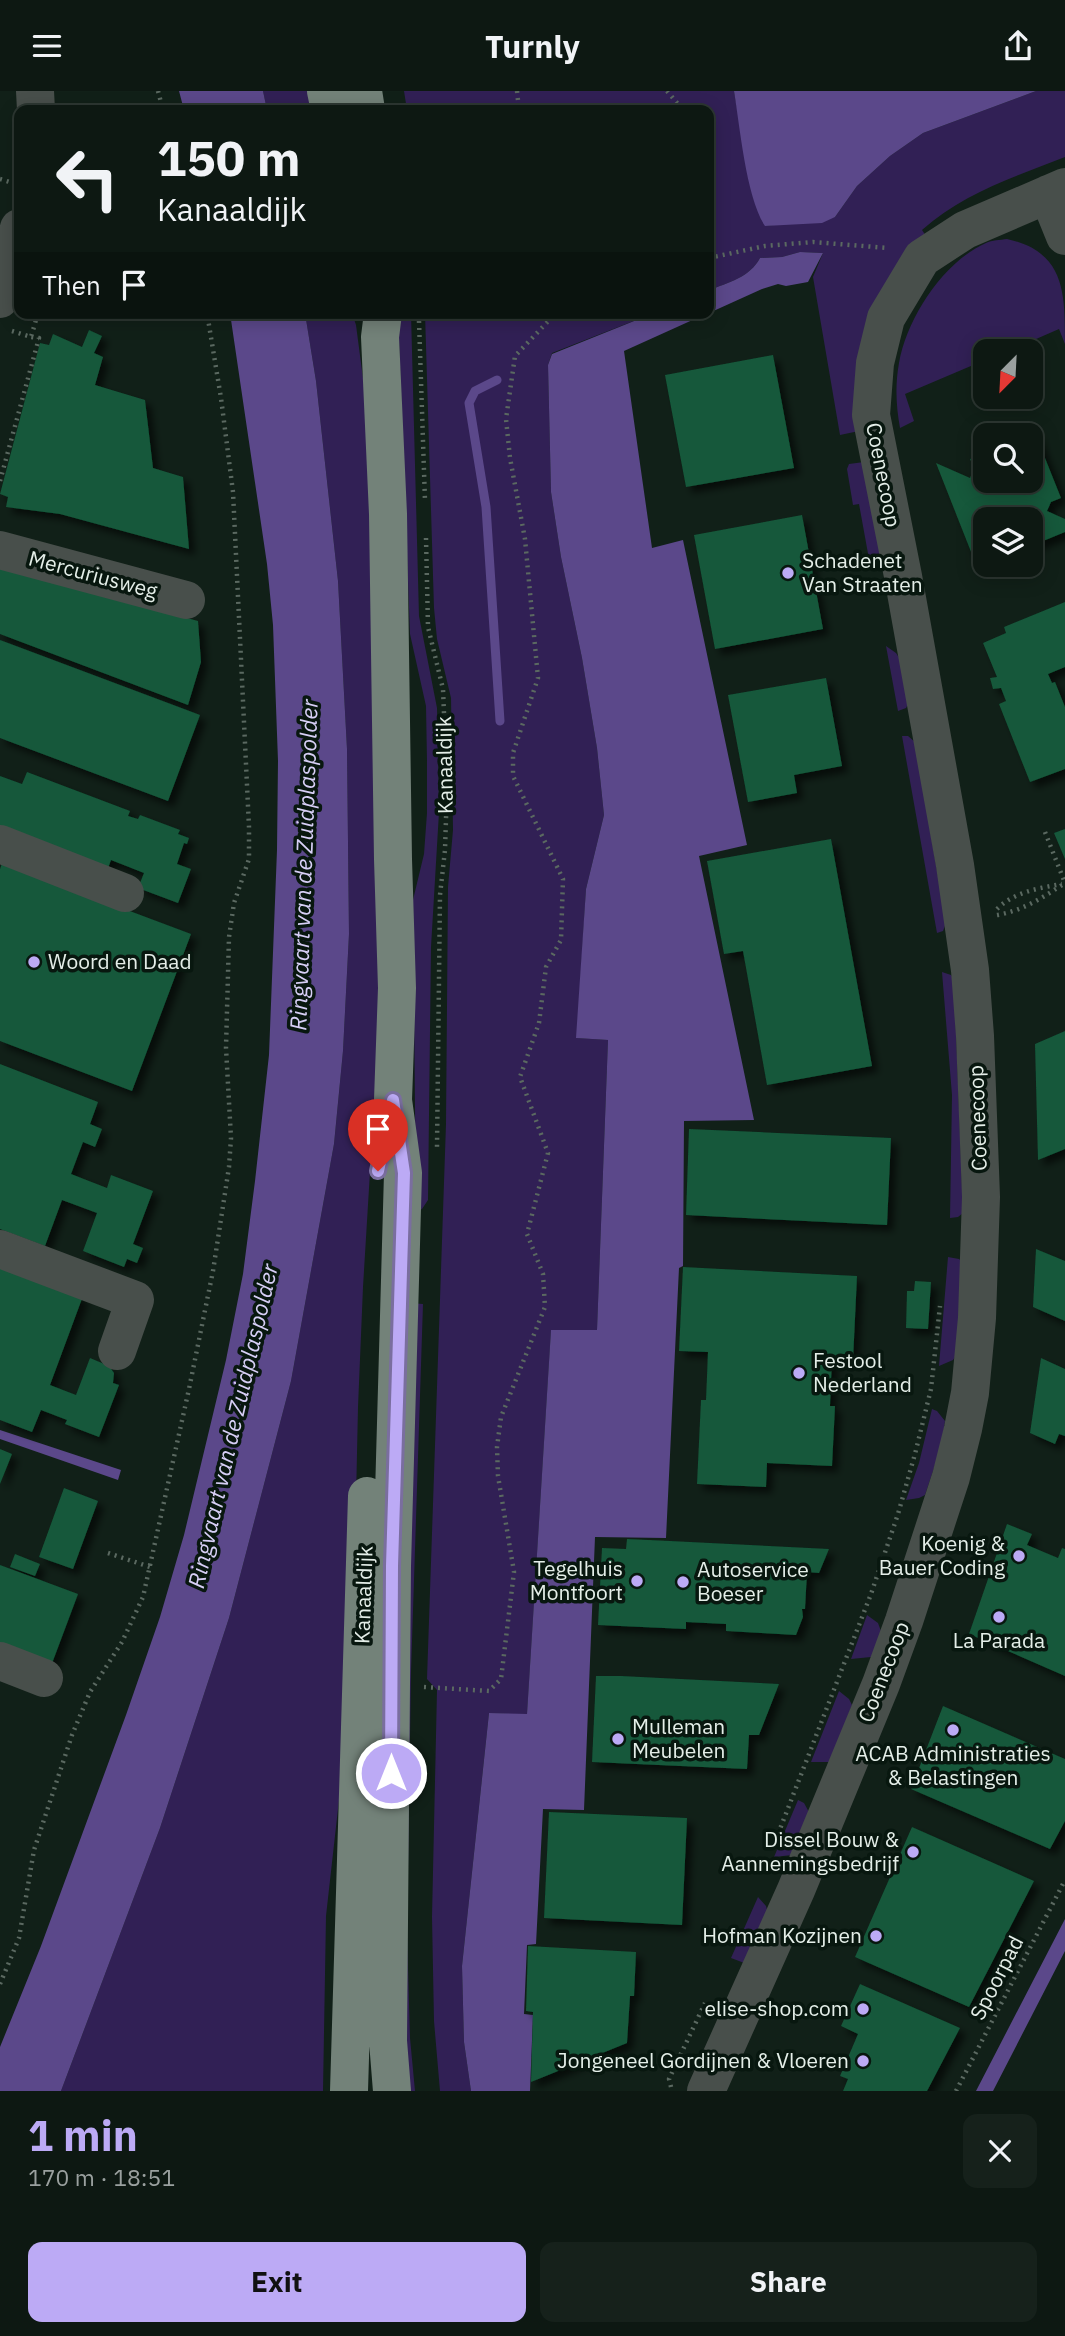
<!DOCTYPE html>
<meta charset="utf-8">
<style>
:root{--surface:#0d1812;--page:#16211b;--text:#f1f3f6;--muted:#9aa09f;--line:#2d3732;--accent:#bcaaf5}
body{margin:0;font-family:"IBM Plex Sans",sans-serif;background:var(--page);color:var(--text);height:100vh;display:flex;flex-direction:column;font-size:26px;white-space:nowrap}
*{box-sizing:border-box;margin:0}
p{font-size:23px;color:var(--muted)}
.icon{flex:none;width:38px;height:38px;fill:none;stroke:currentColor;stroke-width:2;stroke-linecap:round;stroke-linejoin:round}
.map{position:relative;height:2000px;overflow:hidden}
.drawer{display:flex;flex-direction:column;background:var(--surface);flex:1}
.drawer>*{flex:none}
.hud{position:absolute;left:14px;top:14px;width:700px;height:214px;border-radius:14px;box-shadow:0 4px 18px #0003,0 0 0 2px var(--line);background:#0d1812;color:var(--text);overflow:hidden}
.needle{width:46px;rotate:204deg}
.buttons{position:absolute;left:973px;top:248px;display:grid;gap:14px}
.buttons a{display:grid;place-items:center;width:70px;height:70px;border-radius:14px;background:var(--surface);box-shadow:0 4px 18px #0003,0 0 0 2px var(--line);font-size:35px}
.pin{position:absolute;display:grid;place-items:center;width:60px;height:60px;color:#fff;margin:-72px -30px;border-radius:50% 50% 50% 0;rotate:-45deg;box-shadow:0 0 7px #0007}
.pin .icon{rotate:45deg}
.me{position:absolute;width:77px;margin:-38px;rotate:0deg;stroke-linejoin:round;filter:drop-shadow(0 0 5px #0008)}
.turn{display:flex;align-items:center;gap:24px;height:147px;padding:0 28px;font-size:32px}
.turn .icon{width:91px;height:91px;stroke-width:2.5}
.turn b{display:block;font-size:49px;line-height:60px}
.then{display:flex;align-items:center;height:66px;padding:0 28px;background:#0003;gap:14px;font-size:26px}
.round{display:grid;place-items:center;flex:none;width:74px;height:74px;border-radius:14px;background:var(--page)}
.head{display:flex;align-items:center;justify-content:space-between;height:119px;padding:0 28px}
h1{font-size:42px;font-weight:700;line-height:52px;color:var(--accent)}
.primary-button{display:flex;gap:14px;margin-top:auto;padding:14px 28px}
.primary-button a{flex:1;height:80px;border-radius:14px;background:var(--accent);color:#111;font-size:28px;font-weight:700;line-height:80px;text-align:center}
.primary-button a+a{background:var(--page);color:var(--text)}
header{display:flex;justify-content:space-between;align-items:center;height:91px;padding:0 28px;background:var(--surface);font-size:32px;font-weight:700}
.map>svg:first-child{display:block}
</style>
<header><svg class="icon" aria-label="menu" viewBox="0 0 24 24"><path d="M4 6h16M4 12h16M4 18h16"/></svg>Turnly<svg class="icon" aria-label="share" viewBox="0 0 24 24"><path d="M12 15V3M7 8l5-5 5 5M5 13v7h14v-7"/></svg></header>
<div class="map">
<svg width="1065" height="2000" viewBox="0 0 1065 2000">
<defs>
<filter id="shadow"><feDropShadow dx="6" dy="6" stdDeviation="3.5" flood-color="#0009"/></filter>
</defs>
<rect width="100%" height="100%" fill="#112018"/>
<path fill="#312055" d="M263,0h52l3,19h-51z
M404,0h330l19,106 13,29 69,-9 22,-31 33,-30 33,-23 113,-42h29v66c-51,20 -102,36 -143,73l4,6 -67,195 -19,4 -27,-158 10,-24 -23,-1 -18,5 -22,1c-10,19 -32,25 -51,32v-180h-302z
M1007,148c58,13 58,53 58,105l-6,-15 -53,23h-21v8l-80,34 9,27 -14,7c-4,-22 -5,-43 -1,-65 8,-45 44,-101 87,-120 6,-3 14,-3 21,-4z
M305,222h47l4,12 8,61 8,93 8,529 -17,279 -5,120 -6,277 -26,232 -3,175h-262l99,-263 69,-210 62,-237 43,-237 9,-93 6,-117 -2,-185 -9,-168 -22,-200z
M398,222h13l8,303 18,92 2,104 -8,135 -3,253 -6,9 -6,3 -3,-312 11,-46 3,-41v-52l-1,-55 -16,-72z
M425,222h229l-102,40 -4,12 3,127 10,65 21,101 15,90 7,67 -18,74 -9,149 31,2 -11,291h-46l-24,384 -38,-2 -27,253 2,76 7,49h-31l-6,-70 -2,-104 5,-227 -10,-11 19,-555 2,-237 5,-57 -2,-132 -14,-59 -3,-31z
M864,371l17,96 -10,12 -12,-66 -6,1 -6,-36 2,-5z
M886,555l10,7 4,6 8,45 -2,4 -8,3z
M902,645h6l7,6 31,181 -3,8 -6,2z
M942,881l9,3 3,5 9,233 -5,4 -8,1 2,-123z
M948,1166l11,2 4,4 -6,91 -4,6 -14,6z
M410,1212l13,1 -12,368 -4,261 3,105 5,53h-12z
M932,1318l5,2 8,10 -3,23 -17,51 -6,3 -13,2 13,-37z
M867,1524l11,8 4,11 -11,23 -20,2z
M839,1600l10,8 3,6 -21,57h-20z
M798,1709l6,3 6,11 -18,41 -18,2z
M758,1806l8,9 2,7 -21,51 -16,-6z"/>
<path fill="#5b488a" d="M179,0h84l4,19h-83z
M734,0h302l-113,42 -33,23 -33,30 -22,31 -13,6 -57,3c-19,-29 -25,-99 -31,-135z
M800,161l23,1 -15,29 -22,4 -8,-2 -16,5 -53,24v-23c19,-7 41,-13 51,-32l22,-1z
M230,222h75l11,68 22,200 9,168 2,185 -6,117 -9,93 -43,237 -62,237 -69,210 -99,263h-61v-44l41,-101 85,-231 34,-98 24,-82 42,-175 17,-86 12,-93 14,-126 8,-205 1,-89 -5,-136 -6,-61z
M654,222h54l-84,38 28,197 31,-8 64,305 -48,11 55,264 -70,1 -1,145 -4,2 -13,270 -71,-1 -11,273 -41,-1 -7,135 -9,1 -3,69 9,1 -3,76h-59l-7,-49 -2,-76 27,-253 38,1 24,-384h46l11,-290 -32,-2 10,-149 18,-74 -7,-67 -15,-90 -21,-101 -10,-65 -3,-127 4,-11z
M0,1339l121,40 -3,10 -118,-41z
M1065,1828v32l-72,140h-17z"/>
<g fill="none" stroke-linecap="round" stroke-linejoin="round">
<path stroke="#5b488a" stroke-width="9" d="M497,289l-22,11 -6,12 17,104 14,214"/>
</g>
<path fill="#14583a" filter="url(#shadow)" d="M89,239l13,6 -8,17 9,4 -8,28 50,15 8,68 30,9 6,72 -129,-35 -54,-7 2,-10 -8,-3 40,-151 9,2 4,-11 29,13z
M773,264l21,113 -108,19 -21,-112z
M1035,342l26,65 -10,4 -4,9 18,8v13l-34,14v-26h-46v44l-8,3 -41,-104 34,15 4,-10 -4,-9 15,-6v28h46v-46z
M802,424l21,114 -108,20 -21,-114z
M0,476l198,54 3,41 -13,43 -188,-71z
M1065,511v65l-17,7 4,9 3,-1 10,25v62l-35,13 -31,-78 7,-3 -5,-13 -8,1 -3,-11 7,-1 -14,-34 23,-10 -2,-6z
M0,549l200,75 -32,86 -168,-63z
M826,587l16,88 -48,9 3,18 -49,9 -20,-107z
M27,681l103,39 -2,5 10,3 2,-4 40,15 -2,4 11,4 -2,6 -3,-1 -7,21 14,5 -13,34 -40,-15 6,-15 -33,-13 -5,14 -106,-34v-64l22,8z
M1065,738v30l-11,-26z
M831,748l41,227 -105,19 -24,-134 -19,3 -17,-93z
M2,772l189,71 -59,157 -132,-50v-172z
M1065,940v118l-27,11 -3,-116z
M0,973l98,38 -8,22 12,5 -7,18 -12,-5 -12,32 36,14 4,-13 42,16 -20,53 10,4 -6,15 -10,-4 -3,8 -41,-16 14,-38 -35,-13 -17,46 -45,-17z
M689,1038l202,9 -4,87 -201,-10z
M1036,1158l29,12v60l-32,-14z
M0,1174l83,31 -33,89 26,10 14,-37 19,8 5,7 -1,10 6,2 -20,52 -34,-13 2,-4 -26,-10 -9,22 -32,-12z
M683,1176l174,9 -4,84 -21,-2 -2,48h5l-3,60 -65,-3 -1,24 -69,-3 4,-84h5l2,-48 -29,-1z
M915,1190l16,1 -3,47 -22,-1 1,-37h7z
M1041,1267l24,11v67l-6,-2 -4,10 -25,-11z
M0,1358l12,5 -12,30z
M64,1397l34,13 -25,68 -34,-12z
M1007,1433l25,10 -5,11 31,13 4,-10 3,1v127l-96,-42z
M627,1448l43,2 159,8 -10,24 -12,-1 -2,37h-3l1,8 -7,18 -70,-4v-7l-40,-2v7l-88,-4 4,-77 24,1z
M15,1463l25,10 -5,12 -25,-9z
M0,1474l78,29 -27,72 -51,-19z
M596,1585h25l158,8 -20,51h-10l-2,34 -155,-7z
M943,1615l122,53v62l-15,28 -139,-60z
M549,1721l138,6 -5,107 -138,-7z
M912,1736l122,54 -65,126 -114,-50z
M528,1855l108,6 -2,44h-4l-3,47 -96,39 2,-70 -7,-1z
M860,1893l100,44 -33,63h-84l5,-12 -8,-3 18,-42 -17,-8z"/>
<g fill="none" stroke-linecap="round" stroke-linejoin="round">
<path stroke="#5b6961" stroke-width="4.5" stroke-dasharray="2 5" stroke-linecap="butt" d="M158,0l5,19
M517,0l2,19
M667,0l16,19
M0,88l19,6
M709,167l56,-12 48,-4 75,6
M419,230l6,180
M12,240l19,6 7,-24
M0,390l39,-143 -8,-1
M426,447l2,89 15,62 4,99 -2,62 -5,45 -3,252
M1045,741l20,51
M997,818c17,-17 42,-21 65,-25
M997,824c25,-4 47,-18 68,-32
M108,1462l42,14
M424,1596l65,4 12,-12 13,-107 -16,-96 -1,-29 4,-30 44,-110 -2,-33 -16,-40 21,-81 -28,-76 19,-54 7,-56 15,-27 2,-61 -50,-103v-23l25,-75 -13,-139 -15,-81 -4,-39 9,-63 41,-43
M773,1756l98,-253 27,-80 17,-60 16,-65 9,-83
M0,1893l19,-46 15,-88 38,-115 18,-43 32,-50 21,-45 46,-208 24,-118 16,-104 2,-29 -5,-90 3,-111 5,-34 15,-44v-32l-16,-335 -12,-94 -14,-85
M671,1996l-2,-8 36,-76
M956,2000l109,-211"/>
<path stroke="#484f4b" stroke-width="38" d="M35,0l1,19
M1048,103l17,42
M0,208l19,-71
M0,459l186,50
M0,753l125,49
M0,1158l135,51 -18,51
M0,1570l44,17
M706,2000l90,-201 85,-206 23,-63 47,-144 12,-48 7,-36 7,-75 4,-121 -6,-161 -5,-66 -15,-105 -52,-289 -32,-161 4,-52 11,-45 36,-60 43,-28 100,-43"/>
<path stroke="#738279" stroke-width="38" d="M326,0l4,19
M363,0l3,19
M383,222l-3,24 8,177 5,345 4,129 -4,112 10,73 -11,393 -4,475 4,50
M349,2000l18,-595"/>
</g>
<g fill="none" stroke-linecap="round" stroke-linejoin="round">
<defs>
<path id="route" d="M378,1080l15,-71 11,73 -12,393 -1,207"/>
</defs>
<use href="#route" stroke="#7a6e9f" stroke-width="18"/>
<use href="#route" stroke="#bcaaf5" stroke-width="12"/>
</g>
<g fill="#bcaaf5" stroke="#08170f" stroke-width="2.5">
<circle cx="788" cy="482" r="7"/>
<circle cx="34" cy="871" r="7"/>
<circle cx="799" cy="1282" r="7"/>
<circle cx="1019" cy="1465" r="7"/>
<circle cx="637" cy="1490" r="7"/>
<circle cx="683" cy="1491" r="7"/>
<circle cx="999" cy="1526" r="7"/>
<circle cx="953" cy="1639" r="7"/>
<circle cx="618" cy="1648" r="7"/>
<circle cx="913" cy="1761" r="7"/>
<circle cx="876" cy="1845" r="7"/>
<circle cx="863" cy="1918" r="7"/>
<circle cx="863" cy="1970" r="7"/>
</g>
<g text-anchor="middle" stroke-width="7" stroke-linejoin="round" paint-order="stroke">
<g font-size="21" fill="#e4eee8" stroke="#08170f">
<text transform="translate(883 384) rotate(79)" y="7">Coenecoop</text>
<text transform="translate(93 484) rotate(15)" y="7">Mercuriusweg</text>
<text transform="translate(445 674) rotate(-91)" y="7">Kanaaldijk</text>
<text transform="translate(978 1027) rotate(-92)" y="7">Coenecoop</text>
<text transform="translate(364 1504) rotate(-88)" y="7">Kanaaldijk</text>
<text transform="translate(884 1581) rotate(-69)" y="7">Coenecoop</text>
<text transform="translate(997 1887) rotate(-63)" y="7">Spoorpad</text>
</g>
<g font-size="21" fill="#e4eee8" stroke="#08170f" text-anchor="end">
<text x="802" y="477" text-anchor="start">Schadenet<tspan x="802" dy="24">Van Straaten</tspan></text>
<text x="48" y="878" text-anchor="start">Woord en Daad</text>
<text x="813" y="1277" text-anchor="start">Festool<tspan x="813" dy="24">Nederland</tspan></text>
<text x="1005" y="1460">Koenig &amp;<tspan x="1005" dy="24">Bauer Coding</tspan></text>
<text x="623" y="1485">Tegelhuis<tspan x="623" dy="24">Montfoort</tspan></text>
<text x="697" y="1486" text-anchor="start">Autoservice<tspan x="697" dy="24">Boeser</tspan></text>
<text x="999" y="1557" text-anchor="middle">La Parada</text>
<text x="632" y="1643" text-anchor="start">Mulleman<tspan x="632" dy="24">Meubelen</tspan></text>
<text x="953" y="1670" text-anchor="middle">ACAB Administraties<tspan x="953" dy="24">&amp; Belastingen</tspan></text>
<text x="899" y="1756">Dissel Bouw &amp;<tspan x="899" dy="24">Aannemingsbedrijf</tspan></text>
<text x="862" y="1852">Hofman Kozijnen</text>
<text x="849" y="1925">elise-shop.com</text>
<text x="849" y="1977">Jongeneel Gordijnen &amp; Vloeren</text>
</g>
<g font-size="23" font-style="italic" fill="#d7cff6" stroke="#08170f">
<text transform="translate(304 774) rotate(-88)" y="8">Ringvaart van de Zuidplaspolder</text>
<text transform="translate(233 1335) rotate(-77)" y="8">Ringvaart van de Zuidplaspolder</text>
</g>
</g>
</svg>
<div class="buttons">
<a><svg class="needle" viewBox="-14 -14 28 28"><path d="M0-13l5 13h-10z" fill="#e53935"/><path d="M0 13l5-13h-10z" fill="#9aa09f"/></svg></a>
<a><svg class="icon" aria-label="search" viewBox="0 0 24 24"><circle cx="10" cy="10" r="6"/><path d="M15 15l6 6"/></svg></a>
<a><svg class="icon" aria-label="layers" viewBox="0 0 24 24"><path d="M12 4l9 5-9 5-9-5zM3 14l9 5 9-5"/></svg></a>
</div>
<div class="pin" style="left:378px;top:1080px;background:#d93025"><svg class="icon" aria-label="arrive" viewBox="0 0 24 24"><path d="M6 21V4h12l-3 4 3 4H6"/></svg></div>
<svg class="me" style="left:391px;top:1682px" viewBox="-20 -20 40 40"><circle r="17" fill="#bcaaf5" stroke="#fff" stroke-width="3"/><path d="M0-11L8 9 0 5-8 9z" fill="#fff"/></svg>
<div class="hud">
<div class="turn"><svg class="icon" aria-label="left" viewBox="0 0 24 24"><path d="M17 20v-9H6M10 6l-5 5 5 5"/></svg><div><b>150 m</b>Kanaaldijk</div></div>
<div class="then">Then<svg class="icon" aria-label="arrive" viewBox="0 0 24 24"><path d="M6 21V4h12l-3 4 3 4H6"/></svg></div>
</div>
</div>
<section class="drawer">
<div class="head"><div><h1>1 min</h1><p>170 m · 18:51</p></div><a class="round"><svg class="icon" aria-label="close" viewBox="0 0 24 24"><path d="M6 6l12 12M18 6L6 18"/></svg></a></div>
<div class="primary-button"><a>Exit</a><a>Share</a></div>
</section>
